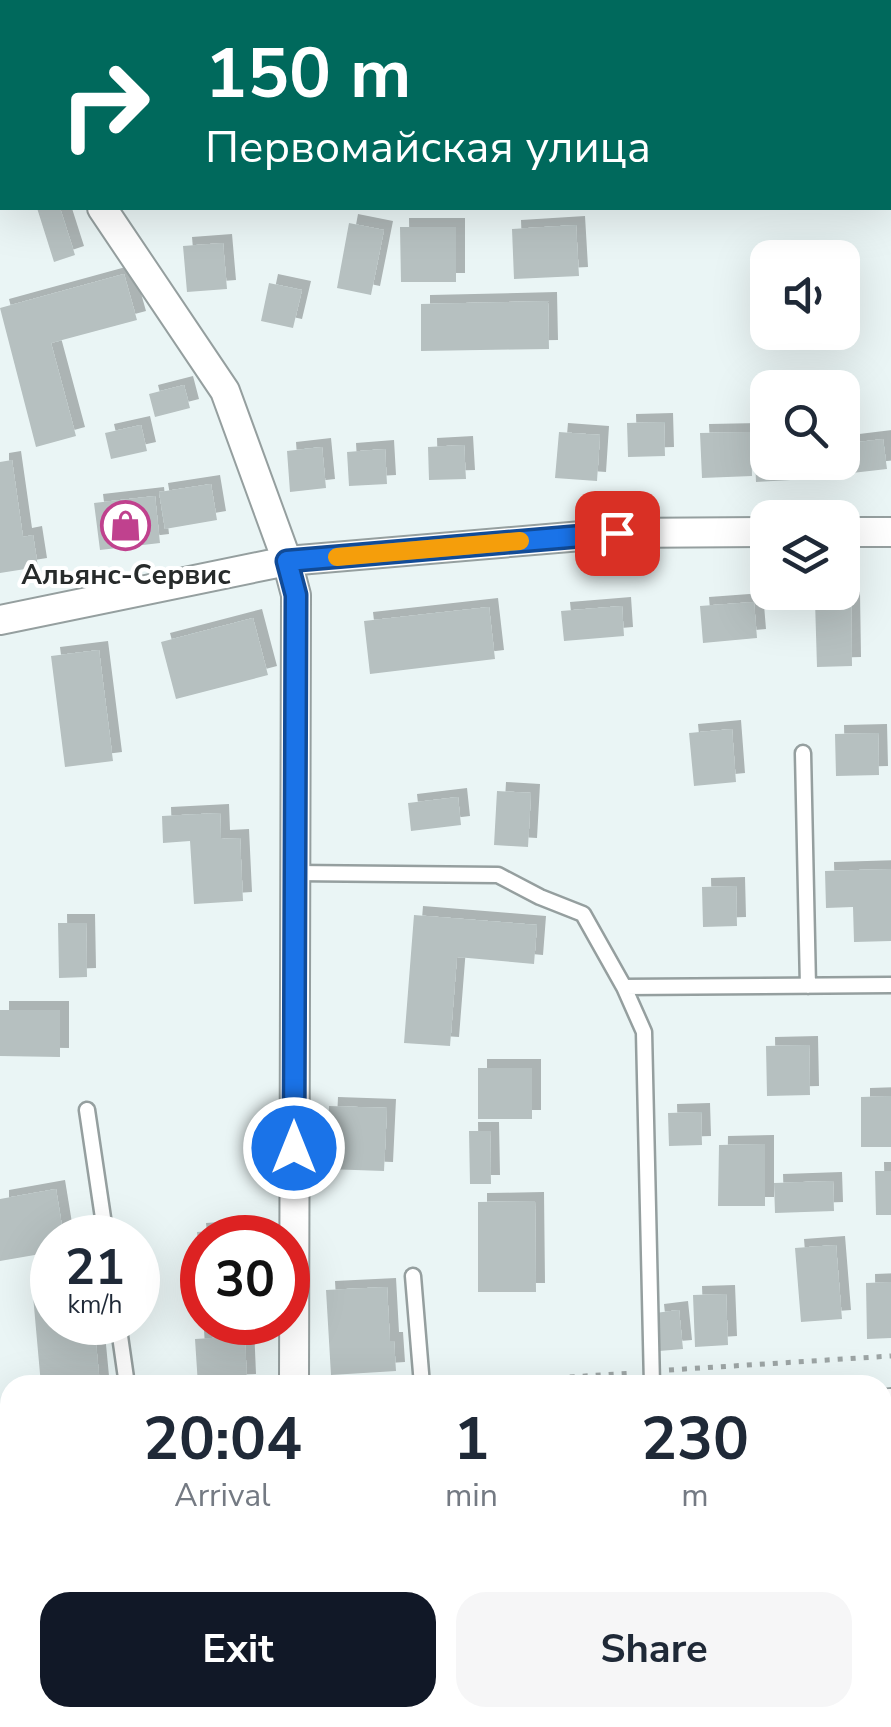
<!DOCTYPE html>
<meta charset="utf-8">
<style>
:root{--surface:#fff;--page:#f6f6f7;--text:#1f2937;--muted:#747a83;--accent:#111827}
body{margin:0;font-family:"Nunito Sans",sans-serif;background:var(--page);color:var(--text);height:100vh;display:flex;flex-direction:column;font-size:38px;white-space:nowrap}
*{box-sizing:border-box;margin:0}
p{font-size:32px;color:var(--muted)}
.icon{flex:none;width:55px;height:55px;fill:none;stroke:currentColor;stroke-width:2;stroke-linecap:round;stroke-linejoin:round}
.map{position:relative;flex:1;overflow:hidden}
.side{position:absolute;left:0px;top:1375px;width:892px;height:352px;display:flex;flex-direction:column;background:var(--surface);border-radius:30px 30px 0 0;box-shadow:0 10px 40px #0002}
.side>*{flex:none}
.hud{position:absolute;left:0px;top:0px;width:892px;height:210px;box-shadow:0 10px 40px #0002;background:#00695c;color:#fff;overflow:hidden}
.controls{position:absolute;left:750px;top:240px;display:grid;gap:20px}
.controls a{display:grid;place-items:center;width:110px;height:110px;border-radius:20px;background:var(--surface);box-shadow:0 10px 40px #0002;font-size:50px}
.speed{position:absolute;left:30px;top:1215px;display:flex;gap:20px;font-size:50px;font-weight:700;text-align:center}
.speed>*{display:grid;place-content:center;width:130px;height:130px;border-radius:50%;background:var(--surface);box-shadow:0 10px 40px #0002;line-height:1}
.speed small{font-size:25px;font-weight:400}
.speed .limit{border:15px solid #d22;background:#fff;color:#111}
.pin{position:absolute;display:grid;place-items:center;width:85px;height:85px;color:#fff;margin:-42px;border-radius:20px;box-shadow:0 5px 15px #0006}
.me{position:absolute;width:110px;margin:-55px;rotate:0deg;stroke-linejoin:round;filter:drop-shadow(0 0 8px #0008)}
.turn{display:flex;align-items:center;gap:35px;height:210px;padding:0 40px;font-size:45px}
.turn .icon{width:130px;height:130px;stroke-width:2.5}
.turn b{display:block;font-size:70px;line-height:85px}
.eta{display:flex;justify-content:space-evenly;align-items:center;height:170px;text-align:center}
.eta b{font-size:60px;font-weight:700;line-height:70px}
.primary-button{display:flex;gap:20px;margin-top:auto;padding:20px 40px}
.primary-button a{flex:1;height:115px;border-radius:30px;background:var(--accent);color:#fff;font-size:40px;font-weight:700;line-height:115px;text-align:center}
.primary-button a+a{background:var(--page);color:var(--text)}
.map>svg:first-child{display:block}
</style>
<div class="map">
<svg width="891" height="1727" viewBox="0 0 891 1727">
<defs>
<filter id="shadow"><feDropShadow dx="9" dy="-9" stdDeviation="0" flood-color="#0004"/></filter>
</defs>
<rect width="100%" height="100%" fill="#eaf5f5"/>
<path fill="#84dbdc" d="M346,1718h392l-5,9h-392z"/>
<path fill="#b6c0c0" filter="url(#shadow)" d="M37,208h23l15,47 -21,7z
M349,223l35,7 -13,65 -34,-7z
M576,225l3,51 -65,3 -2,-50z
M400,227h56v55h-55z
M223,243l4,46 -40,3 -4,-46z
M124,274l13,46 -86,23 25,93 -40,11 -36,-139z
M269,283l33,7 -9,38 -32,-7z
M548,301l1,48 -128,2v-47z
M184,385l6,23 -35,9 -6,-23z
M664,422l1,34 -37,1 -1,-34z
M141,425l6,26 -36,8 -6,-26z
M559,432l41,3 -3,46 -42,-3z
M751,432l1,44 -50,2 -2,-45z
M754,438h14v24h23v18l-35,2z
M883,439l4,30 -44,5 -1,-30z
M464,445l2,34 -37,1 -1,-33z
M322,447l4,41 -36,4 -3,-41z
M385,449l2,35 -38,2 -2,-34z
M12,460l11,77 10,-2 5,32 -38,6v-111z
M211,484l6,36 -52,9 -6,-37z
M155,496l5,47 -60,7 -6,-47z
M815,601h36l1,65 -35,1z
M754,602l3,36 -54,5 -3,-37z
M622,606l2,30 -60,5 -3,-30z
M489,607l6,52 -125,15 -6,-53z
M253,618l15,57 -92,24 -15,-57z
M99,650l14,111 -48,6 -14,-111z
M732,729l4,53 -42,4 -5,-53z
M878,733l1,42 -43,1 -1,-42z
M497,791l34,2 -3,54 -34,-2z
M458,797l3,28 -50,6 -3,-28z
M220,813l1,26 19,-1 3,63 -49,3 -4,-63 -27,2 -1,-27z
M891,869v72l-37,1 -1,-35 -27,1 -1,-37z
M736,886l1,40 -34,1 -1,-40z
M414,915l123,10 -3,39 -77,-7 -7,89 -46,-3z
M58,923h28l1,54 -28,1z
M0,1010h60v47l-60,-1z
M809,1045l1,50 -43,1 -1,-50z
M478,1068h54v51h-54z
M891,1096v51h-30v-50z
M329,1106l58,2 -3,63 -58,-2z
M701,1112l1,33 -33,1 -1,-33z
M469,1131h21l1,53h-21z
M765,1144v62h-47l1,-61z
M875,1171h16v44h-15z
M833,1181l1,30 -59,2 -1,-30z
M56,1189l8,49h-12v14l-52,9v-62z
M535,1201l1,91h-58v-90z
M238,1229l1,9h-37v24h-2l-3,-30z
M836,1245l6,74 -41,3 -6,-74z
M52,1271v51h42l6,63h-59l-10,-112z
M891,1282v56l-24,1 -1,-56z
M387,1287l3,54h4l2,30 -65,4 -5,-85z
M726,1294l2,51 -33,2 -2,-52z
M679,1310l4,39 -24,2 -4,-38z
M245,1336l2,47 -49,2 -3,-46z
M882,1455h9v51h-9z
M224,1718h89l1,9h-89z
M755,1718h43l1,9h-42z"/>
<g fill="none" stroke-linecap="round" stroke-linejoin="round">
<defs>
<path id="lane" d="M803,753l5,233
M295,873l203,2 42,22 43,17 41,73 20,45 8,353
M624,987l267,-2
M87,1110l19,128
M413,1276l9,109
M118,1322l9,63
M882,1586h9
M882,1616l9,66"/>
<path id="street" d="M102,208l123,183 62,170 9,34 -2,790
M842,532h49
M0,620l287,-59 330,-28 151,-1"/>
<path id="secondary" d="M0,2h241
M890,5h1
M882,1409l9,-1
M0,1493l10,-2"/>
</defs>
<use href="#lane" stroke="#959f9f" stroke-width="19"/>
<use href="#street" stroke="#959f9f" stroke-width="32"/>
<use href="#secondary" stroke="#959f9f" stroke-width="42"/>
<path stroke="#9da5a5" stroke-width="5" stroke-dasharray="5 8" stroke-linecap="butt" d="M669,1370l222,-14
M440,1385l194,-12
M0,1450l10,-2"/>
<use href="#lane" stroke="#fff" stroke-width="14"/>
<use href="#street" stroke="#fff" stroke-width="28"/>
<use href="#secondary" stroke="#fff" stroke-width="38"/>
</g>
<g fill="none" stroke-linecap="round" stroke-linejoin="round">
<defs>
<path id="route" d="M294,1148l2,-553 -9,-34 330,-28"/>
</defs>
<use href="#route" stroke="#114b97" stroke-width="25"/>
<use href="#route" stroke="#1a73e8" stroke-width="18"/>
<path stroke="#f59e0b" stroke-width="18" d="M337,557l183,-16"/>
</g>
<defs>
<symbol id="shop-ring" viewBox="-11 -11 22 22"><circle r="9.5" fill="#fff" stroke="#c0418e" stroke-width="1.5"/><path d="M-5-2.5h2.3a2.7 3.5 0 0 1 5.4 0H5L5.5 6h-11ZM-1.5-2.5h3a1.5 2.3 0 0 0-3 0Z" fill="#c0418e"/></symbol>
</defs>
<g fill-rule="evenodd">
<use href="#shop-ring" x="98" y="498" width="55" height="55"/>
</g>
<g text-anchor="middle" stroke-width="8" stroke-linejoin="round" paint-order="stroke">
<g font-size="28" font-weight="bold" fill="#272b2b" stroke="#fff">
<text x="126" y="584">Альянс-Сервис</text>
</g>
</g>
</svg>
<div class="controls">
<a><svg class="icon" aria-label="sound" viewBox="0 0 24 24"><path d="M4 9h4l5-4v14l-5-4H4zM17 9q2 3 0 6"/></svg></a>
<a><svg class="icon" aria-label="search" viewBox="0 0 24 24"><circle cx="10" cy="10" r="6"/><path d="M15 15l6 6"/></svg></a>
<a><svg class="icon" aria-label="layers" viewBox="0 0 24 24"><path d="M12 4l9 5-9 5-9-5zM3 14l9 5 9-5"/></svg></a>
</div>
<div class="speed"><div>21<small>km/h</small></div><div class="limit">30</div></div>
<div class="pin" style="left:617px;top:533px;background:#d93025"><svg class="icon" aria-label="arrive" viewBox="0 0 24 24"><path d="M6 21V4h12l-3 4 3 4H6"/></svg></div>
<svg class="me" style="left:294px;top:1148px" viewBox="-20 -20 40 40"><circle r="17" fill="#1a73e8" stroke="#fff" stroke-width="3"/><path d="M0-11L8 9 0 5-8 9z" fill="#fff"/></svg>
<div class="hud">
<div class="turn"><svg class="icon" aria-label="right" viewBox="0 0 24 24"><path d="M7 20v-9h11M14 6l5 5-5 5"/></svg><div><b>150 m</b>Первомайская улица</div></div>
</div>
<section class="side">
<div class="eta">
<div><b>20:04</b><p>Arrival</p></div>
<div><b>1</b><p>min</p></div>
<div><b>230</b><p>m</p></div>
</div>
<div class="primary-button"><a>Exit</a><a>Share</a></div>
</section>
</div>
